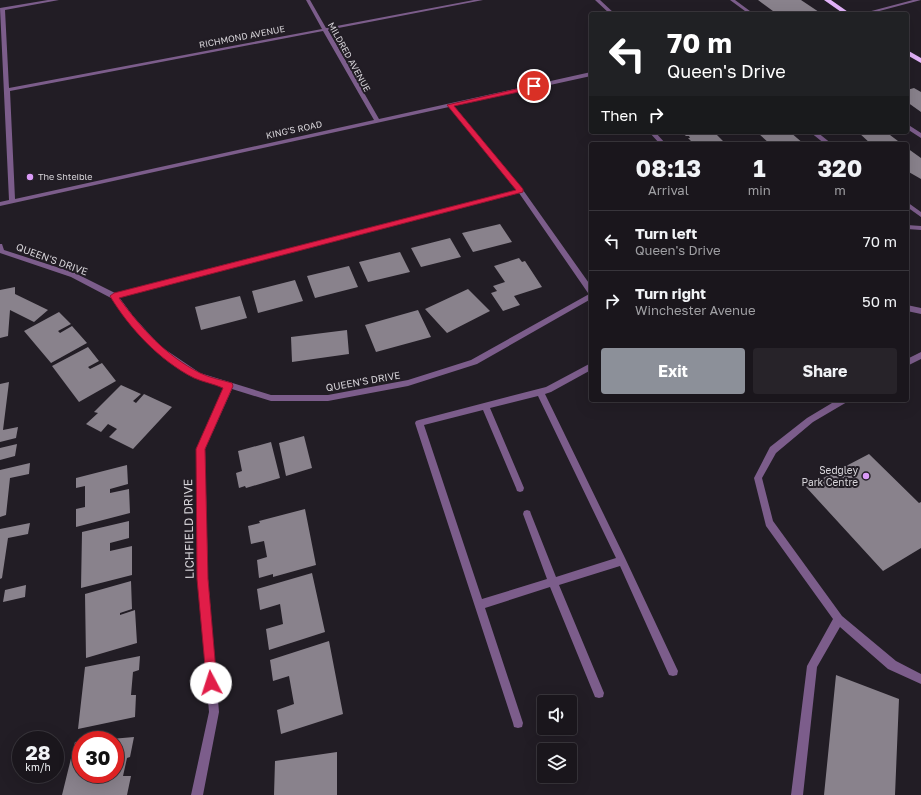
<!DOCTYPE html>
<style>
:root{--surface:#1a161c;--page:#272329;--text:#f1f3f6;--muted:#9f9fa3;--line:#38353b;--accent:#8c9099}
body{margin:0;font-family:"Golos Text",sans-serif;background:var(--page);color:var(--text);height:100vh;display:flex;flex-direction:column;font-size:15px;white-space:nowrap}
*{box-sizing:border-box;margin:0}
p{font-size:13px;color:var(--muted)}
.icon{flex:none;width:22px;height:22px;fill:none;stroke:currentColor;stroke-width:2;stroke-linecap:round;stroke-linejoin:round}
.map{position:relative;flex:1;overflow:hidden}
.side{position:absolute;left:589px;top:142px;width:320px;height:260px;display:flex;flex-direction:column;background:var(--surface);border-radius:4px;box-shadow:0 4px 16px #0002,0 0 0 1px var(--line)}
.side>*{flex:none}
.top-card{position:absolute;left:589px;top:12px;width:320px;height:122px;border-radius:4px;box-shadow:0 4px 16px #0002,0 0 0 1px var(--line);background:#202124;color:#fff;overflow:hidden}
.fabs{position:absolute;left:537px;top:695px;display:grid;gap:8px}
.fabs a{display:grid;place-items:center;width:40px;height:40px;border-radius:4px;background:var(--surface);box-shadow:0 4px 16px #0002,0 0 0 1px var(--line);font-size:20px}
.speed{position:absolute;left:12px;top:731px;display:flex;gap:8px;font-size:20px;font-weight:700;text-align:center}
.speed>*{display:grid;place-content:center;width:52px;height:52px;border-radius:50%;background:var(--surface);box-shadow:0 4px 16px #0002,0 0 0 1px var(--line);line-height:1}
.speed small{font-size:10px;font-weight:400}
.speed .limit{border:6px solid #d22;background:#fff;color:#111}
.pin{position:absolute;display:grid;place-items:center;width:34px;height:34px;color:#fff;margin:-17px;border:2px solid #fff;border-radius:50%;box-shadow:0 1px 4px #0007}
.me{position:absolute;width:44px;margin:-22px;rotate:355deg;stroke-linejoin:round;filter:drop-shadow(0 0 3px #0008)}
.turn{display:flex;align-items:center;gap:14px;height:84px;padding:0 12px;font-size:18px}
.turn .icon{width:52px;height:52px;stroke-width:2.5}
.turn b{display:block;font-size:28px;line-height:34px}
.then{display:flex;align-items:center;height:38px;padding:0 12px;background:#0003;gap:8px;font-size:15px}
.eta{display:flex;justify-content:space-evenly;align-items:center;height:68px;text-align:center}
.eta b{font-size:24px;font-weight:700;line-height:28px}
.cta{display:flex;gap:8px;margin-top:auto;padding:8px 12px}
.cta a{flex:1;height:46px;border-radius:4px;background:var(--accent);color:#fff;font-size:16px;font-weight:700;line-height:46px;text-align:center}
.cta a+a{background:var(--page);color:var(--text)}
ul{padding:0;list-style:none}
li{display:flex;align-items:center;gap:12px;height:60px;padding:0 12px;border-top:1px solid var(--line)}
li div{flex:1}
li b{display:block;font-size:15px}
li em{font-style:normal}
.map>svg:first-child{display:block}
</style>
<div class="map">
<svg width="921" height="795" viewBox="0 0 921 795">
<rect width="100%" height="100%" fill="#221d25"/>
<path fill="#89828c" d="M758,0h43l18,12 -4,2h-22l-3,-2 -13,2z
M914,88l7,4v20l-14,-10v-12z
M681,132h33l10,10 -9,2h-21l-6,-6h2l-1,-2h-3z
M762,132h28l14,12h-34l-12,-11z
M858,132h28l16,12h-31z
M907,148l14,10v21l-14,-8z
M500,224l12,18 -39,10 -11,-19z
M450,238l11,19 -40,10 -10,-19z
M400,252l10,20 -42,10 -9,-20z
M519,258l3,4 3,-1 17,26 -28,9 6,9 -17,6 -12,-18 6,-2 -4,-5 12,-4 -11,-16z
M349,266l9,21 -43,11 -8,-22z
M295,280l8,21 -45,12 -6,-22z
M15,287v7l33,16 -14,12 -24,-12 -2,26 -8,2v-48z
M468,289l22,22 -43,22 -22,-24z
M240,296l7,22 -46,12 -6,-23z
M418,310l13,27 -55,15 -11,-27z
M59,312l12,12 -13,7 2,2 12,-7 15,17 -36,20 -27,-32z
M347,330l2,24 -57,8 -1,-25z
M88,347l11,14 -11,6 2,2 12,-6 14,18 -37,21 -27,-36z
M9,382l-6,48 15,-3 -2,11 -16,4v-58z
M121,385l20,9 -8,7 3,2 8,-9 28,13 -39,42 -24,-12 8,-8 -9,-5 -7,8 -15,-8 12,-11 -4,-1z
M304,436l8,32 -26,8 -7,-33z
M271,442l9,36 -34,10 -1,-2 -6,2 -3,-15 6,-2 -4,-20z
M17,444l-2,12 -15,4v-12z
M869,454l50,49 2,-1v46l-38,23 -77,-84z
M30,463l-1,11 -19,4 -4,37 -6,2v-47z
M127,465l1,19 -18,5v4l19,-4 1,24 -54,14v-18l9,-2v-21l-9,2v-10z
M305,509l11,56 -43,12v-3l-14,4 -2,-18 10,-3 -3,-16 -13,3 -3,-18 12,-3 -1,-2z
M129,521v17l-19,5v8l22,-5v29l-51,13 1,-56z
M30,523l-2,11 -20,4 -6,40 -2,1v-50z
M312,573l13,59 -56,18 -3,-21 17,-5 -3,-20 -20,6 -3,-21z
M131,581l1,28 -12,4v2l15,-5 2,33 -51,15 -1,-64z
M26,585l-1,12 -22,5 2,-12z
M329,641l14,73 -62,20 -4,-24 17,-6 -5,-28 -16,5 -3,-21z
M140,656l-1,14 -6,2 -2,23h5l-1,22 -57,12 7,-62z
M836,675l63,24 -4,96h-71z
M134,737l-4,20 -3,1 -4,18h8l-4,19h-65l13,-53 6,-1v33h34v-34l-4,-1z
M337,752v43h-63l1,-34z"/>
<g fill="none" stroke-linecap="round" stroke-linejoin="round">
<path fill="#7c5d8b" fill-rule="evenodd" d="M730,0h5l19,14h-5z
M907,124l14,9v5l-14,-9z
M907,305l14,3v6l-14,-3z
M921,352v7l-14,7v-7z
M591,363v7l-40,22 -6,2 80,164 53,113 -1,4 -4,1 -4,-1 -49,-109 -61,19 45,108 -1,4 -4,1 -4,-1 -45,-110 -65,21 38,115 -1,4 -4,1 -4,-1 -1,-4 -98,-300 1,-2 3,-1 127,-33zM538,396l78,162 -60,19 -25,-63 -1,-3 -3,-1 -3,1 -1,3 24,65 -65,20 -58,-174 59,-15 33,78 1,3 3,1 3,-1 1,-3 -34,-80z
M837,400h11l-1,2 -34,20 -37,31 -14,25 11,43 69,95 54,45 25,13v10l-33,-15 -48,-42 -23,40 -14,128h-12l16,-129 26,-47 -67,-93 -12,-48 16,-31 37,-29z"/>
<path fill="#7c5d8b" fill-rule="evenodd" d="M48,0h11l-54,10 4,78 313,-59 -16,-29h4l16,28 148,-28h9l-155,30 51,89 212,-47v4l-137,30 69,84 68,96v13l-114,65 -69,22 -80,15h-57l-39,-12 -27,60 3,130 11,133 -16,83h-12l18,-83 -11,-133 -1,-130 28,-62 -31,-10 -40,-27 -27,-30 -16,-22 -40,-21 -71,-24v-9h2l2,6 71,23 40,20 402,-103 -68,-83 -449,99v-4l9,-2 -9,-192zM323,31l51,89 -359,79 -5,-108zM519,193l69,100h3l-120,67 -63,20 -80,15h-57l-71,-22 -40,-27 -27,-30 -14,-19z
M595,0h5l15,14h-5z
M913,0h8l-53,14h-8z
M649,132h6l11,12h-6z
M810,132h7l15,12h-7z
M907,202l14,10v5l-14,-10z
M907,225l14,1v4l-14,-1z"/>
<path fill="#e2b2f9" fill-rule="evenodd" d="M824,0h7l20,14h-7z
M907,50l14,8v5l-14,-8z"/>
</g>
<path fill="#e11d48" stroke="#92132f" d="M534,85h3v3l-83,18 69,83v3l-404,106c22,30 47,58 81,75 10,5 22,7 32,10l1,3 -28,63 3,130 9,104 -2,4 -4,2 -4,-2 -10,-108 -1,-130 27,-61c-9,-4 -20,-6 -29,-10 -34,-17 -65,-50 -84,-82l4,-3 402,-103 -69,-85z"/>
<g fill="#da9af7" stroke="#221d25" stroke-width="1.5">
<circle cx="30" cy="177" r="4"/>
<circle cx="866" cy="476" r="4"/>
</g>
<g text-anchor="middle" stroke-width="4" stroke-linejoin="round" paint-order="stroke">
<g font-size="9" fill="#d7d4d9" stroke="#221d25">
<text transform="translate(242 37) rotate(-11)" y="3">RICHMOND AVENUE</text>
<text transform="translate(349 57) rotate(61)" y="3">MILDRED AVENUE</text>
<text transform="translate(294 130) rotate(-12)" y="3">KING'S ROAD</text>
</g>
<g font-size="9" fill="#d7d4d9" stroke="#221d25" text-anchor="start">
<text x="38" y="180">The Shteible</text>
</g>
<g font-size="10" fill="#d7d4d9" stroke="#221d25">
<text transform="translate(52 259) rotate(20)" y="4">QUEEN'S DRIVE</text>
<text transform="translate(363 381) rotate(-10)" y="4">QUEEN'S DRIVE</text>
</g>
<g font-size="10" fill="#d7d4d9" stroke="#221d25" text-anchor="end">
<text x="858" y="474">Sedgley<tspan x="858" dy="12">Park Centre</tspan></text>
</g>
<g font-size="12" fill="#d7d4d9" stroke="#221d25">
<text transform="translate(189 529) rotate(-91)" y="4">LICHFIELD DRIVE</text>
</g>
</g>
</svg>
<div class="fabs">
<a><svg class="icon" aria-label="sound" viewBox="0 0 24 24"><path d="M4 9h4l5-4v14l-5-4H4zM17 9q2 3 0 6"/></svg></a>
<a><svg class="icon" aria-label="layers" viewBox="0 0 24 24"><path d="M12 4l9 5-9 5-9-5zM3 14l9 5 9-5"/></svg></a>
</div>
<div class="speed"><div>28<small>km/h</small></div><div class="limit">30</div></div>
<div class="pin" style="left:534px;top:86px;background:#d93025"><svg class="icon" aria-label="arrive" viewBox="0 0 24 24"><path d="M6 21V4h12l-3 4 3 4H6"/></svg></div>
<svg class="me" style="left:211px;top:683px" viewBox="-20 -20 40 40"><circle r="19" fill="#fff"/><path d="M0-13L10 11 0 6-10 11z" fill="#e11d48"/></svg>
<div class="top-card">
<div class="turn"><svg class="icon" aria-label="left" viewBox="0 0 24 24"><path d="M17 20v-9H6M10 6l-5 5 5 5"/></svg><div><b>70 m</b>Queen's Drive</div></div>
<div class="then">Then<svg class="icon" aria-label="right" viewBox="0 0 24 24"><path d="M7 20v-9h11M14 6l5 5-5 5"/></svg></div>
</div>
<section class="side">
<div class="eta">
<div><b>08:13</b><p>Arrival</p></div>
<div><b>1</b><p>min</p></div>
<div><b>320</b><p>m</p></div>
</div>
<ul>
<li><svg class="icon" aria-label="left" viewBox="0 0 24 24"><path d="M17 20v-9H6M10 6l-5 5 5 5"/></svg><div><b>Turn left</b><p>Queen's Drive</p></div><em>70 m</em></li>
<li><svg class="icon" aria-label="right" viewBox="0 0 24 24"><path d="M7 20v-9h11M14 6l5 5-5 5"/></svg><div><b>Turn right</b><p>Winchester Avenue</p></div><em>50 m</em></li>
</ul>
<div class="cta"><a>Exit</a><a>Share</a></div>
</section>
</div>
